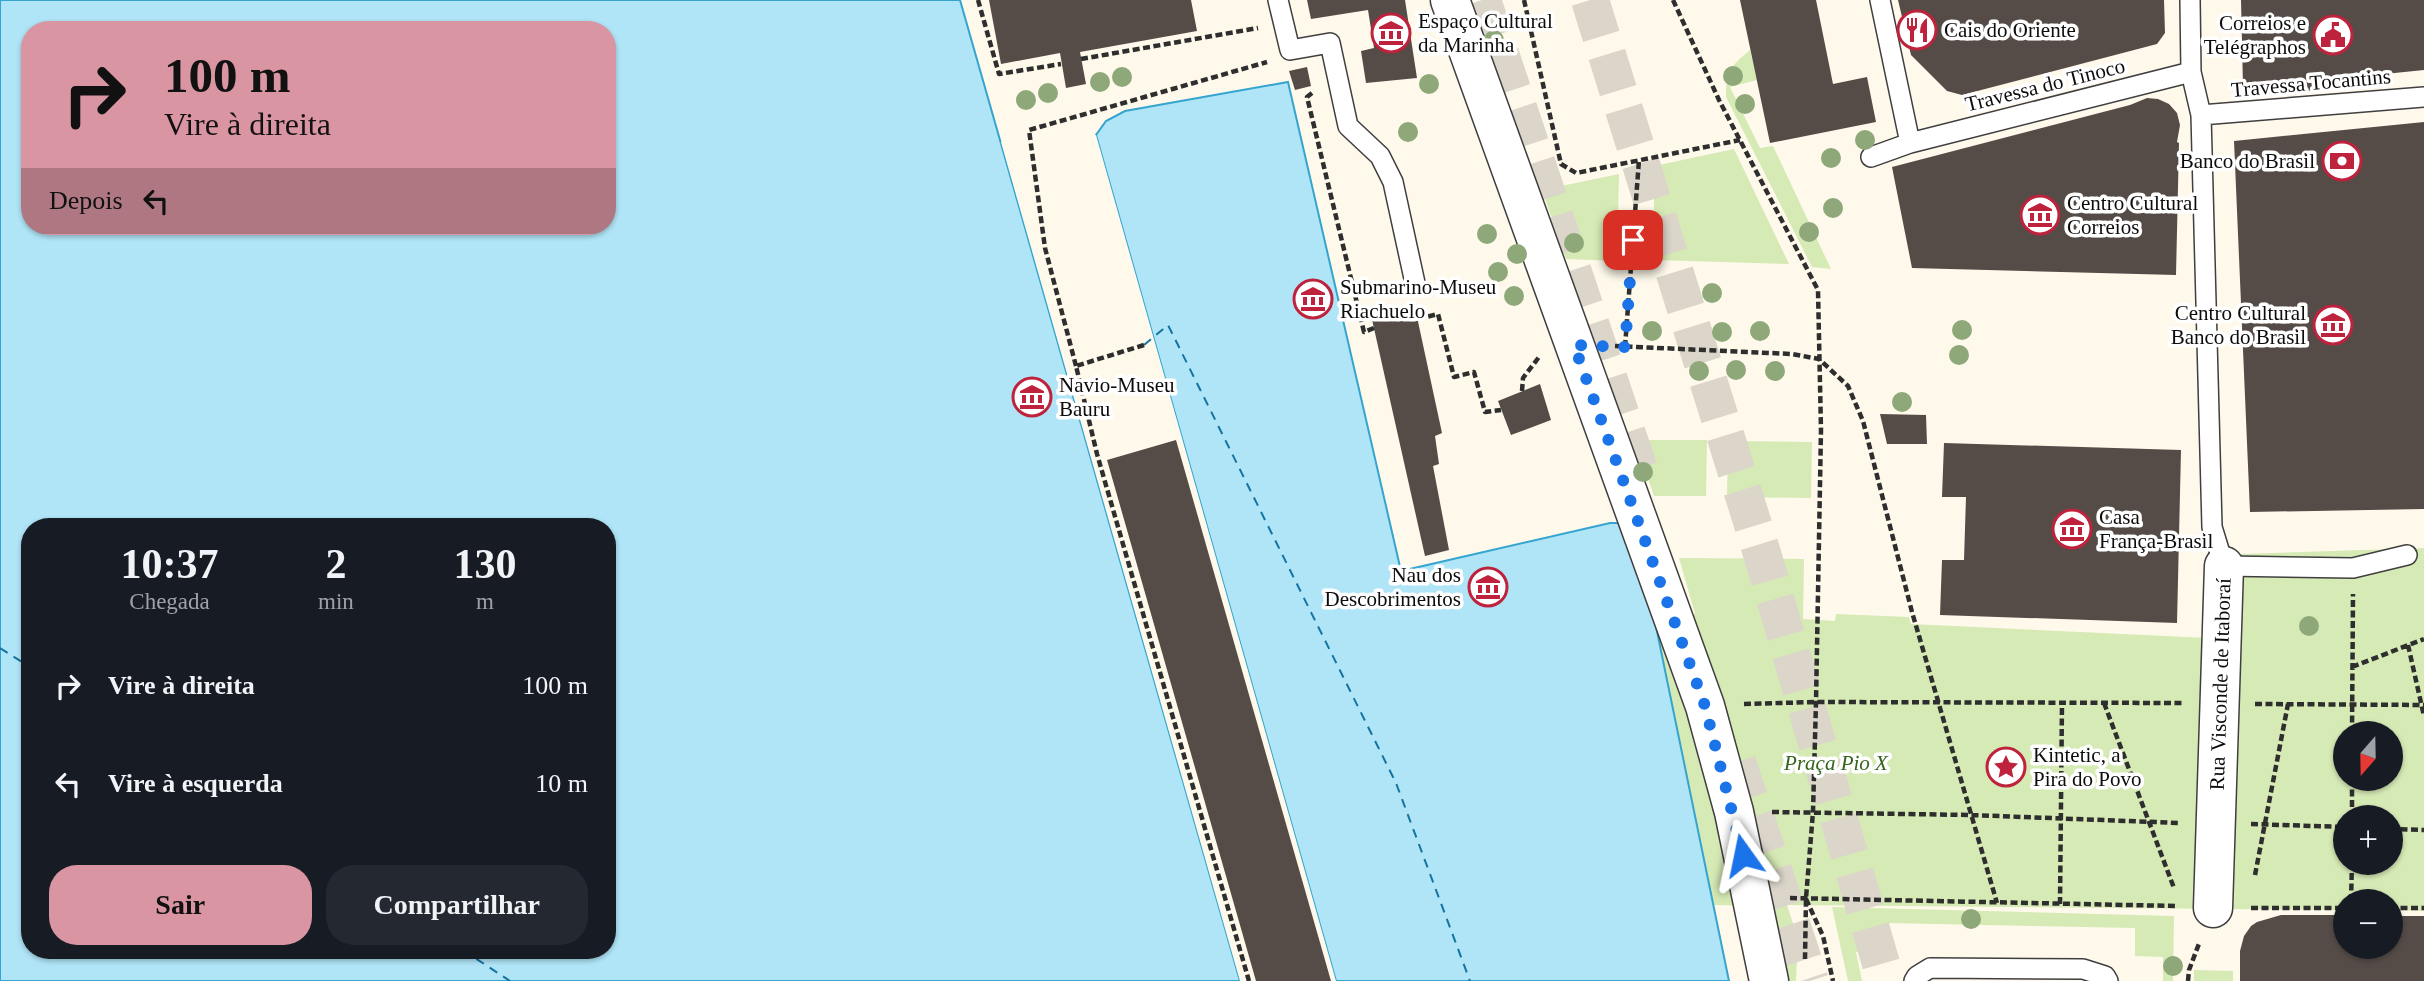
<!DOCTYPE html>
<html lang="pt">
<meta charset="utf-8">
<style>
:root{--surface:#171b24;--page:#242831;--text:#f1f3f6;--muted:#9ea1a6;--accent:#da95a2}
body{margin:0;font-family:"Times New Roman",serif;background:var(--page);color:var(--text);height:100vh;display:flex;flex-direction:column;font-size:26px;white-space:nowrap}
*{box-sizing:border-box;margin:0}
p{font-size:23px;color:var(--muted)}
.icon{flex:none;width:38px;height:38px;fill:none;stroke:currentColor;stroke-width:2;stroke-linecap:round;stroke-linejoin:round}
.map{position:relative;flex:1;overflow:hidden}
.drawer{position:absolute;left:21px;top:518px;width:595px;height:441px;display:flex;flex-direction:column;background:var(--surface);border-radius:28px;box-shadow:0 2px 5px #0004}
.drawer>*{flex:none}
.guide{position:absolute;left:21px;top:21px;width:595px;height:214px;border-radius:28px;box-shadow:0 2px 5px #0004;background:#da95a2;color:#111;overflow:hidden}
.needle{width:46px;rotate:200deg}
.fabs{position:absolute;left:2333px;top:721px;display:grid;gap:14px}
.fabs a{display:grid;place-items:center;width:70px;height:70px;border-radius:50%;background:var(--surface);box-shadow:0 2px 5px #0004;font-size:35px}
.pin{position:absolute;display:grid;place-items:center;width:60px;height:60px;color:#fff;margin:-30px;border-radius:14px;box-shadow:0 4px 10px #0006}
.me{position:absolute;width:77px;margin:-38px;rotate:348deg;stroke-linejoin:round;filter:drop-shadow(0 0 5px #0008)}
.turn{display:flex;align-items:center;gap:24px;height:147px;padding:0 28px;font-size:32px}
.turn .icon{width:91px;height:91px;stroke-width:2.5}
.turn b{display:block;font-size:49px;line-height:60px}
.then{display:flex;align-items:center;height:66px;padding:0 28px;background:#0003;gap:14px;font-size:26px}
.eta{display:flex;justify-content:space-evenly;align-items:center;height:119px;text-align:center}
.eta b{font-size:42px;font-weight:700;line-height:49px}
.cta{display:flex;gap:14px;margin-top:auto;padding:14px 28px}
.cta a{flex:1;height:80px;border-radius:28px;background:var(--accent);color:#111;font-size:28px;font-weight:700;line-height:80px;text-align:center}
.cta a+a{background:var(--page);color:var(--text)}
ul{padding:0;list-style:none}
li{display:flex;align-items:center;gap:21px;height:98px;padding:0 28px}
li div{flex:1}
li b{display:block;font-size:26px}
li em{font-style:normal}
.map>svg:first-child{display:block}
</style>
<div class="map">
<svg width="2424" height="981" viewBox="0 0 2424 981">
<rect width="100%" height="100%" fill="#fff9eb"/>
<path fill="#d6eab5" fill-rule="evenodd" d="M1750,50l7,30 -27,7 30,61 13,-2 58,123 -19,-2 -86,-170c0,-26 5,-31 24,-47z
M1734,149l55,115 -135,-4v-94z
M1619,174l-2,87 -51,-2 -24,-69z
M1635,440h72l-1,56h-52z
M1728,441l84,1 -1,56 -84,-1z
M2424,548v363l-33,-1 -1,-9h-45v9l-558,-5 11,33 -2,43h-19l-17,-75 -46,-1 -61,-293 42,2 -16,-56 125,1 -1,60 32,2 1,-7 73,3 2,7 297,14 3,-83zM2345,733h45v46h-45zM2345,817h45v46h-45z
M1832,907l342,9 -1,65h-10v-24l-28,-1v-28l-249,-5v29h-30l6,29h-14z
M2194,970l39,1v10h-39z"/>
<path fill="#afe5f7" stroke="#35a4cf" stroke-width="2" fill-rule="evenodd" d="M0,0h960l280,981h-1240zM30,30h577v196h-577zM30,527h577v423h-577z
M1288,82l113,489 209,-48h8l6,11 29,78 76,369h-393l-240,-846 10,-14 19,-10z"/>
<path fill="#fff9eb" d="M1096,135l240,846h-4l-84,-294 -156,-551z
M1001,142h3l239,839h-3z"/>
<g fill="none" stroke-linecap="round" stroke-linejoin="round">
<path stroke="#1473a0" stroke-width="2" stroke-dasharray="9 7" stroke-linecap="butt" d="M1144,345l24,-20 228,458 74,198
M0,648l30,19
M463,950l47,31"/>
</g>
<path fill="#554c48" d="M989,0h202l6,31 -117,21 6,32 -20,4 -6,-35 -59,11z
M1307,0h98l12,78 -51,5 -5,-32 13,-3 -6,-38 -57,9z
M1740,0h76l17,84 34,-7 9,45 -106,21z
M1898,0h266l1,33 -8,11 -195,51 -15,-4 -36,-36z
M2241,0h183v70l-108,11v9l-70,6 -3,-9z
M1307,67l4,19 -16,4 -6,-19z
M2147,98l11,1 11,5 8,9 3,12 -3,17 2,1 -3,132 -264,-7 -20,-101 238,-62z
M2424,122v387l-174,3 -16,-371z
M1414,303l28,130 -7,3 4,28 -6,2 16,84 -24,6 -54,-241z
M1540,384l11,36 -40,15 -13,-34z
M1880,414l46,1 1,29h-40z
M1176,440l155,541h-75l-149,-521z
M1944,443l237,7 -4,173 -237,-8 2,-55h22l2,-63h-24z
M2281,915h64v32h45v-31h34v65h-184v-30l4,-15 7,-10 6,-4z"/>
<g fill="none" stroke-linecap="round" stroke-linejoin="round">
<path stroke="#dbd5ca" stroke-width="38" stroke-dasharray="38 19" stroke-linecap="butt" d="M1482,0l160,479
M1590,0l174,560 122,421
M1737,762l73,219"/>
<defs>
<path id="lane" d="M1278,0l12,50 40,-7 18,83 32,30 13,26 22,101
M1880,0l30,143
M2190,0l1,72 10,43 11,412 12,39 129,2 54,-13
M2201,115l223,-18
M1871,157l39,-14 281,-71
M1914,981l3,-5 13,-8 153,1 22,7 3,5"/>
<g id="street">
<path d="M1450,0l255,706 29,106 35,169"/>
<path id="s1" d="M2213,908l11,-342"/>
</g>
</defs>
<use href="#lane" stroke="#3f3f3f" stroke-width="22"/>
<use href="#street" stroke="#3f3f3f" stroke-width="41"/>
<path stroke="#2e2e2e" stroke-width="4.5" stroke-dasharray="7 3.5" stroke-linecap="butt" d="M978,0l21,74 62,-10
M1524,0l37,164 15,9 164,-33
M1673,0l46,100 99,190 3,140 -5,272 -3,110 -7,86 -1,61
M1081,59l177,-31
M1312,93l-5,4 57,235 10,-4
M1418,319l20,-5 16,63 20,-5 11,40 16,-2
M1144,345l-68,21 21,88 152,527
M1615,346l177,8 27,5 29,27 15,35 49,191 85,291
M1625,347l14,-187
M1076,366l-31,-118 -16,-118 238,-68
M1522,391l1,-13 16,-21
M2408,645l16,71
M2352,667l72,-28
M2104,703l70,185
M1744,704l72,-2 367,1
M2255,704l169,1
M2352,733l1,-139
M2352,779v38
M1772,812l199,3 209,8
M2251,824l94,3
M2390,829l34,1
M2255,875l33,-171
M1790,898l386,8
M1806,899l17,37 10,45
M2351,901l1,-38
M2060,904l2,-201
M2251,908h94
M2390,908h34
M2188,981l1,-11 11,-29"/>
<use href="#lane" stroke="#fff" stroke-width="19"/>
<use href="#street" stroke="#fff" stroke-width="38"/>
</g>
<g fill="#8fa879">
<circle cx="1494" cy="40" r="10"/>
<circle cx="1733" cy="76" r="10"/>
<circle cx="1122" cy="77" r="10"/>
<circle cx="1100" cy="82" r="10"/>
<circle cx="1429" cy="84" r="10"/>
<circle cx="1048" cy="93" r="10"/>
<circle cx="1026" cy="100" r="10"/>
<circle cx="1745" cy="104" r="10"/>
<circle cx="1408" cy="132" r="10"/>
<circle cx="1865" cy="140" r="10"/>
<circle cx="1831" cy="158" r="10"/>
<circle cx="1833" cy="208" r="10"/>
<circle cx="1809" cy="232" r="10"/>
<circle cx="1487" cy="234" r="10"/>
<circle cx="1574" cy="243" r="10"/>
<circle cx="1517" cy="254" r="10"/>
<circle cx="1498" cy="272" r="10"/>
<circle cx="1712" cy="293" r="10"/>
<circle cx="1514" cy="296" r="10"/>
<circle cx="1962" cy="330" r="10"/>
<circle cx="1652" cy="331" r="10"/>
<circle cx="1760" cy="331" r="10"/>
<circle cx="1722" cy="332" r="10"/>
<circle cx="1959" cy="355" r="10"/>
<circle cx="1736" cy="370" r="10"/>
<circle cx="1699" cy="371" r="10"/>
<circle cx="1775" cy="371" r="10"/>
<circle cx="1902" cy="402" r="10"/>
<circle cx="1643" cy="472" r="10"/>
<circle cx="2309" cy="626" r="10"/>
<circle cx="1971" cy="919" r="10"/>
<circle cx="2173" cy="966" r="10"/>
</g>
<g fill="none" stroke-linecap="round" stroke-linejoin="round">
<path stroke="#1a73e8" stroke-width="12" stroke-dasharray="0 21.6" d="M1633,240l-8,107 -51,-2 131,361 38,149"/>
</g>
<defs>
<symbol id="restaurant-ring" viewBox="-11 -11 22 22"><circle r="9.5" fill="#fff" stroke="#be223c" stroke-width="1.5"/><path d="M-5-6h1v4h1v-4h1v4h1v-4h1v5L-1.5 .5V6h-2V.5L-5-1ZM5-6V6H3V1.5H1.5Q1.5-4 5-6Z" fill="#be223c"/></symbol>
<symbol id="museum-ring" viewBox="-11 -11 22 22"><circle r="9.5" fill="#fff" stroke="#be223c" stroke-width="1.5"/><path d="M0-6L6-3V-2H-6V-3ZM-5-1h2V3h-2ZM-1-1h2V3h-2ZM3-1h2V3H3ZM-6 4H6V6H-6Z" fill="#be223c"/></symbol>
<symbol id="civic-ring" viewBox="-11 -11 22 22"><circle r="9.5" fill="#fff" stroke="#be223c" stroke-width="1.5"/><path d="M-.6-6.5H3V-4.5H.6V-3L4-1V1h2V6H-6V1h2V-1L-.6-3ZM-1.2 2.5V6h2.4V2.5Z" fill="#be223c"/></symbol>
<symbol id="bank-ring" viewBox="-11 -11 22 22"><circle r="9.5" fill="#fff" stroke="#be223c" stroke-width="1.5"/><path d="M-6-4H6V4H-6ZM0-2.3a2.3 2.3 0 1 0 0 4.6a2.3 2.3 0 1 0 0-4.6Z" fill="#be223c"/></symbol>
<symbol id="sight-ring" viewBox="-11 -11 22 22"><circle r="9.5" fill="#fff" stroke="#be223c" stroke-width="1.5"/><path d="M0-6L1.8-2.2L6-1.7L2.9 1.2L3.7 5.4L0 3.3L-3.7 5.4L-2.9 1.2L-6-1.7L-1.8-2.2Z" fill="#be223c"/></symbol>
</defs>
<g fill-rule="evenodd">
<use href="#restaurant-ring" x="1895" y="8" width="44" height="44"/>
<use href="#museum-ring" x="1369" y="11" width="44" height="44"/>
<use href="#civic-ring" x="2311" y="13" width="44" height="44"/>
<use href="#bank-ring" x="2320" y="139" width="44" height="44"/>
<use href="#museum-ring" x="2018" y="193" width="44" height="44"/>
<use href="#museum-ring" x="1291" y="277" width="44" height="44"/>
<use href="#museum-ring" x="2311" y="303" width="44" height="44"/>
<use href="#museum-ring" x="1010" y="375" width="44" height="44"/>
<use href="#museum-ring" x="2050" y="507" width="44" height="44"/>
<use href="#museum-ring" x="1466" y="565" width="44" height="44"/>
<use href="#sight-ring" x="1984" y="745" width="44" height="44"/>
</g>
<g text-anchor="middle" stroke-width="7" stroke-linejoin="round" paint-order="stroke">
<g font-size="21" fill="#0c0c0c" stroke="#fff" text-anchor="start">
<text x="1418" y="28">Espaço Cultural<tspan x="1418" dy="24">da Marinha</tspan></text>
<text x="2306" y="30" text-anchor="end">Correios e<tspan x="2306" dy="24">Telégraphos</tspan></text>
<text x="1944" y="37">Cais do Oriente</text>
<text x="2315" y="168" text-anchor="end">Banco do Brasil</text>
<text x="2067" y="210">Centro Cultural<tspan x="2067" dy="24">Correios</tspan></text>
<text x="1340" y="294">Submarino-Museu<tspan x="1340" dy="24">Riachuelo</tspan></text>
<text x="2306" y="320" text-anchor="end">Centro Cultural<tspan x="2306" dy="24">Banco do Brasil</tspan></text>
<text x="1059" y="392">Navio-Museu<tspan x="1059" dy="24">Bauru</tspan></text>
<text x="2099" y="524">Casa<tspan x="2099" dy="24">França-Brasil</tspan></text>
<text x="1461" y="582" text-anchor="end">Nau dos<tspan x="1461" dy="24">Descobrimentos</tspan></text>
<text x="2033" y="762">Kintetic, a<tspan x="2033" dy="24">Pira do Povo</tspan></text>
</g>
<g font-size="21" fill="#0c0c0c" stroke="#fff">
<text transform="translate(2311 83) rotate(-5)" y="7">Travessa Tocantins</text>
<text transform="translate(2045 85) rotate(-14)" y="7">Travessa do Tinoco</text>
<text dy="7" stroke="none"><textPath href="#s1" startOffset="224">Rua Visconde de Itaboraí</textPath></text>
</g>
<g font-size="21" font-style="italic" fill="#33651c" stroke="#fff">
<text x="1836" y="770">Praça Pio X</text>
</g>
</g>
</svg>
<div class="fabs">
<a><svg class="needle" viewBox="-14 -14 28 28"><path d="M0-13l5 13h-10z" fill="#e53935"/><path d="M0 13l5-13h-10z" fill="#9ea1a6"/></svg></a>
<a>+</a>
<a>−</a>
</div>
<div class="pin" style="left:1633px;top:240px;background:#d93025"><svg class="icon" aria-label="arrive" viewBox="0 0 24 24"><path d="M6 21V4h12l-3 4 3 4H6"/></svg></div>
<svg class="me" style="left:1743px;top:855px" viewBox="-20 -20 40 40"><path d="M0-17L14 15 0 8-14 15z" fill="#1a73e8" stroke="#fff" stroke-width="4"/></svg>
<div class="guide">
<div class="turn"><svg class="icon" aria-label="right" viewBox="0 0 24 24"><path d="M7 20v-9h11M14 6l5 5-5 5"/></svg><div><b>100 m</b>Vire à direita</div></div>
<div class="then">Depois<svg class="icon" aria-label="left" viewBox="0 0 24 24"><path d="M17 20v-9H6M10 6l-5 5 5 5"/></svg></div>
</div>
<section class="drawer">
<div class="eta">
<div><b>10:37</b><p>Chegada</p></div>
<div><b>2</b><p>min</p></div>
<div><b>130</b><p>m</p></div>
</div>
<ul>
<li><svg class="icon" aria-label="right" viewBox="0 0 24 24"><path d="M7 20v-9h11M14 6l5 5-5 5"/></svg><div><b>Vire à direita</b></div><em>100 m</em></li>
<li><svg class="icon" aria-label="left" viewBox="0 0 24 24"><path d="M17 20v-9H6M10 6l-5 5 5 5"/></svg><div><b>Vire à esquerda</b></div><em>10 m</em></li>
</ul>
<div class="cta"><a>Sair</a><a>Compartilhar</a></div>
</section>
</div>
